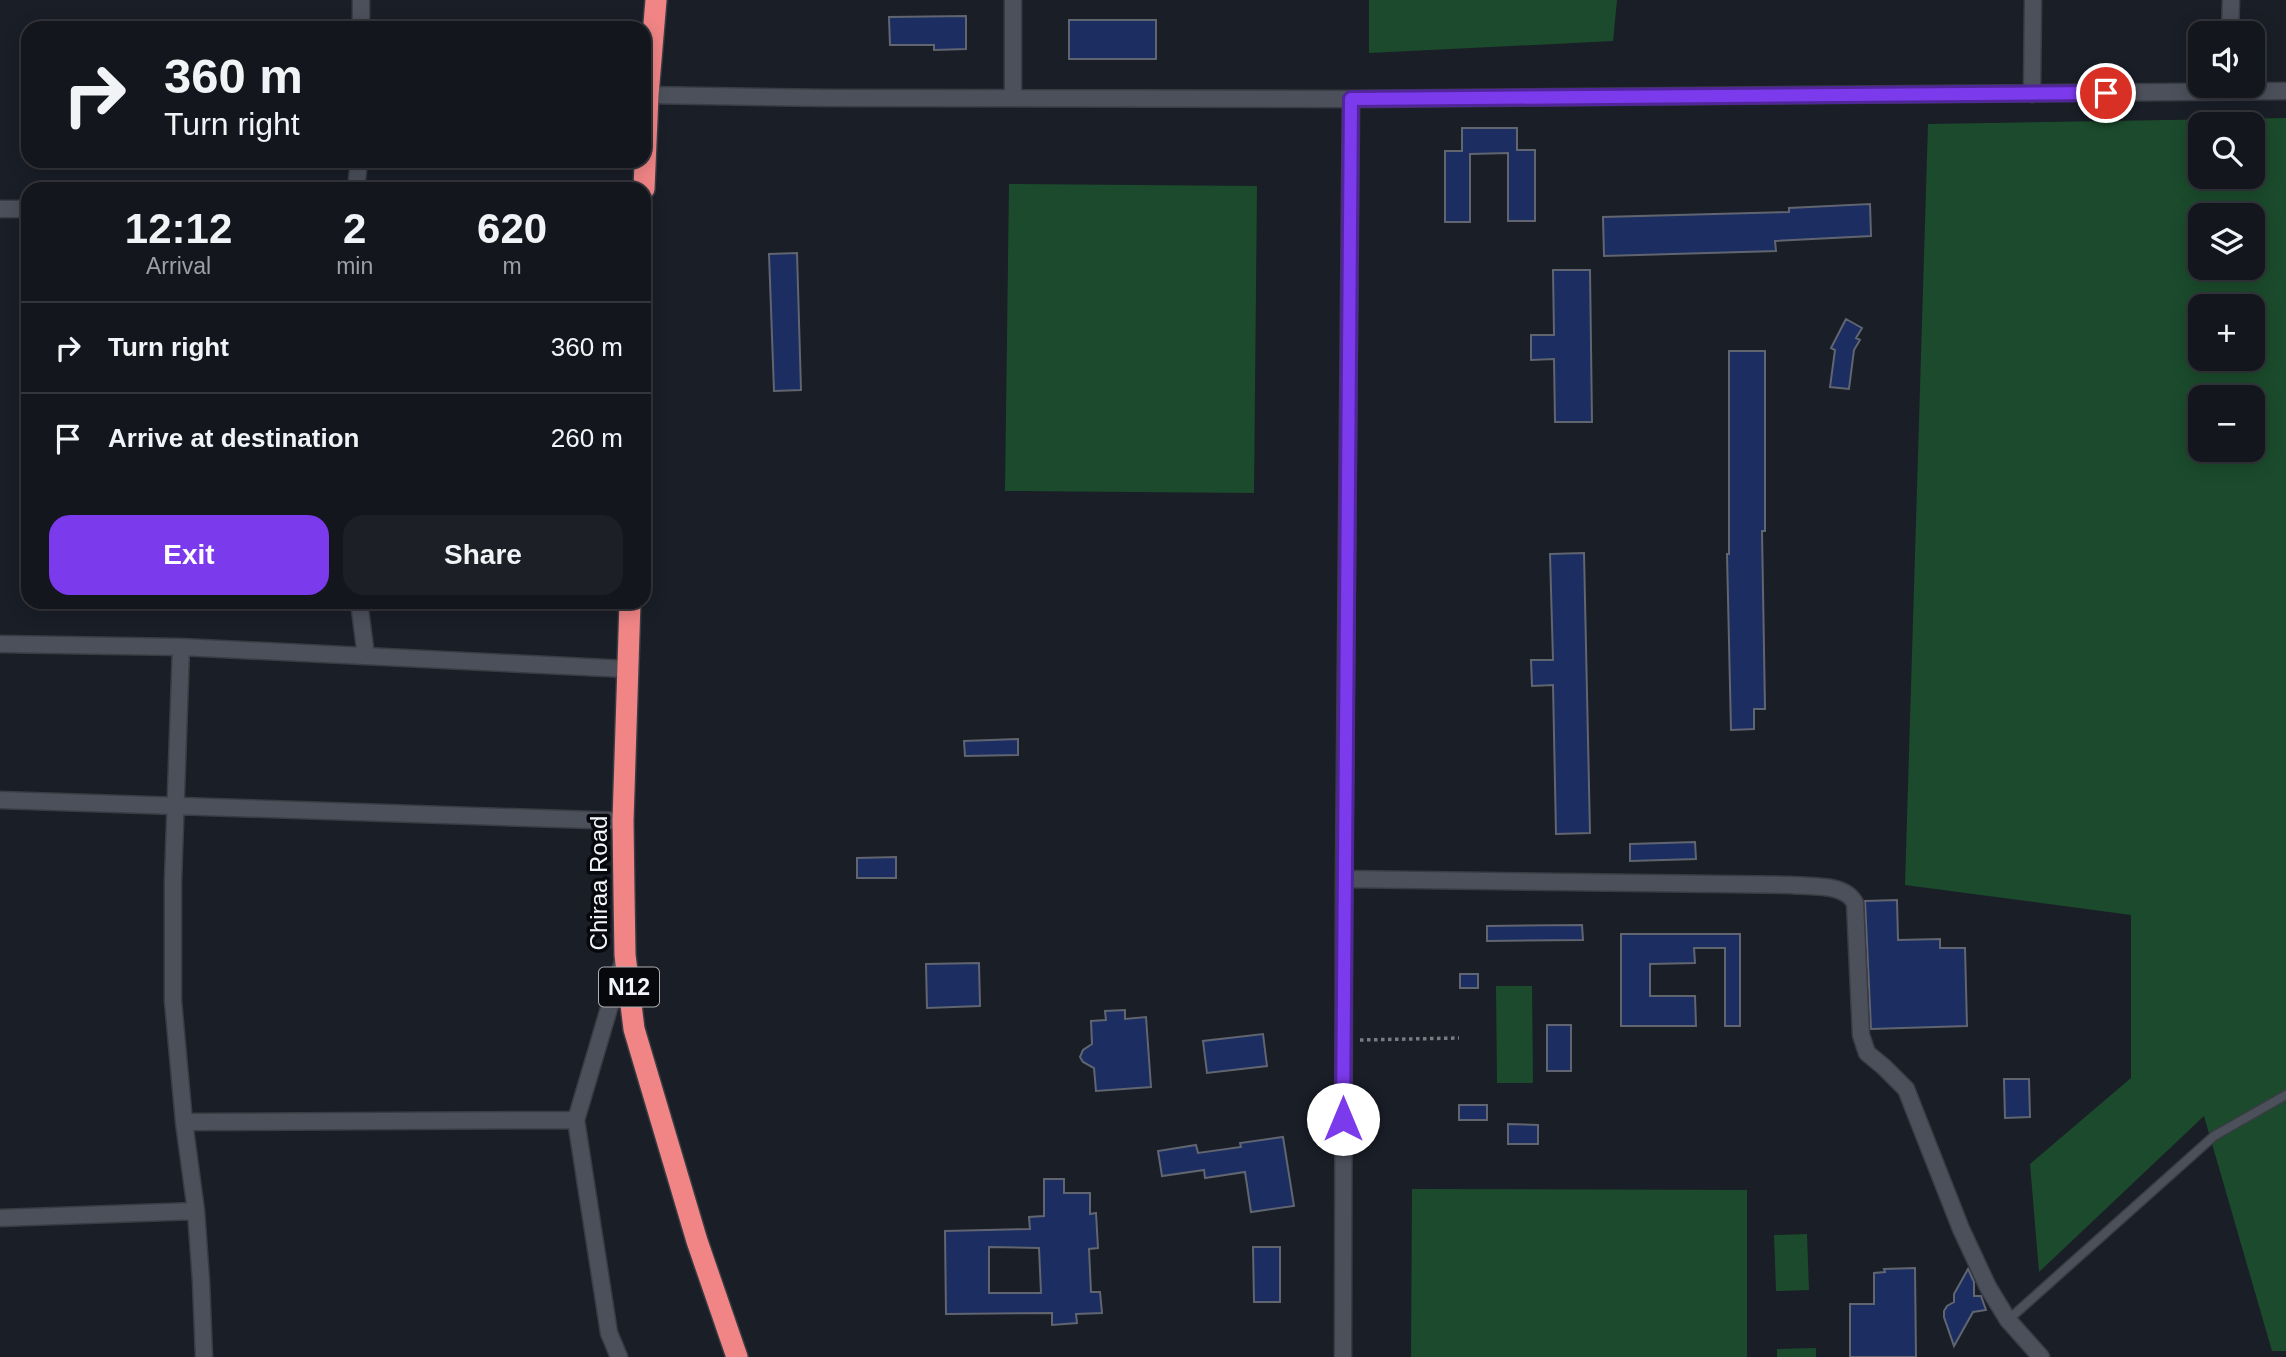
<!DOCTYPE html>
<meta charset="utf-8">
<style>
:root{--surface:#14161d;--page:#1d1f26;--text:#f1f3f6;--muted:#9d9fa4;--line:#33353b;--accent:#7c3aed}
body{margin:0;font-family:Arial,sans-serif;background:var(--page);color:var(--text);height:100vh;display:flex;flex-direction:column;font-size:26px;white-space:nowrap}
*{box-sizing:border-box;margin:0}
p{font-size:23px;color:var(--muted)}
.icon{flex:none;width:38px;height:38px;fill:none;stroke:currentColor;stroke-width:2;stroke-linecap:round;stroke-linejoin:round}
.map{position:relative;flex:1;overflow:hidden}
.drawer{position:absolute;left:21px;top:182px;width:630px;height:427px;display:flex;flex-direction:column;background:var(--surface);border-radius:21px;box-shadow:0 4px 18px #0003,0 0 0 2px var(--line)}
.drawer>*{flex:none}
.hud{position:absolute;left:21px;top:21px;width:630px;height:147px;border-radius:21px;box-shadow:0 4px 18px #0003,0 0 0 2px var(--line);background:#14161d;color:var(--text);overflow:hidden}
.fabs{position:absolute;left:2188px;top:21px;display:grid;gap:14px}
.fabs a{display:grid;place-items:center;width:77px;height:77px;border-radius:14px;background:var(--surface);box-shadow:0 4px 18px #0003,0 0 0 2px var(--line);font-size:35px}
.pin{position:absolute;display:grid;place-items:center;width:60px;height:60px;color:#fff;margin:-30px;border:4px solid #fff;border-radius:50%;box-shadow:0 2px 7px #0007}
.me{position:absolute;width:77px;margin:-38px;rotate:0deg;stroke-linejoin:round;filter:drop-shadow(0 0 5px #0008)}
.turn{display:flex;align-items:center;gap:24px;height:147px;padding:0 28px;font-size:32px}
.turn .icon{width:91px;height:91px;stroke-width:2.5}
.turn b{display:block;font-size:49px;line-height:60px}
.eta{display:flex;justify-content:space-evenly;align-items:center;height:119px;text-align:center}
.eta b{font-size:42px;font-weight:700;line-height:49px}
.primary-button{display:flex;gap:14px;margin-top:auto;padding:14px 28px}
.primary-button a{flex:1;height:80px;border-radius:21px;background:var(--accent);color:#fff;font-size:28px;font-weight:700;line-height:80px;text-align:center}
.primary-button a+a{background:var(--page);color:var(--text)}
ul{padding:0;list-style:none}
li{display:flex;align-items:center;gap:21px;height:91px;padding:0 28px;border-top:2px solid var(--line)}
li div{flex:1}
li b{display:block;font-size:26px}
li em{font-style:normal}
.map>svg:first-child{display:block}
</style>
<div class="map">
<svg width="2286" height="1357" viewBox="0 0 2286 1357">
<rect width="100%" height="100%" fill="#1a1e27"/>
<path fill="#1b4b2c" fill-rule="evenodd" d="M1369,0h248l-4,41 -244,12z
M2286,118v1233h-14l-68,-235 -165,156 -9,-108 101,-86v-163l-226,-30 23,-761zM2200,124h52v53h-52zM2200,215h52v53h-52zM2200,306h52v53h-52zM2200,397h52v53h-52z
M1009,184l248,2 -3,307 -249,-2z
M1496,986h36l1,97h-36z
M1412,1189l335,1v167h-336z
M1807,1234l2,56 -33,1 -2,-56z
M1816,1348v9h-39v-8z"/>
<path fill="#1b2d61" stroke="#606570" stroke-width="2" fill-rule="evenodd" d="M966,16v33l-32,1v-5h-44l-1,-28z
M1069,20h87v39h-87z
M1462,128h55v22h18v71h-27v-68l-38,1v68h-25v-71h17z
M1870,204l1,32 -96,5 1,10 -172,5 -1,-39 186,-5v-4z
M797,253l4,137 -27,1 -5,-137z
M1553,270h37l2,152h-37l-1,-63 -23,1v-25h23z
M1846,319l16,9 -6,10 4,2 -6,10 -5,39 -19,-2 5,-37 -4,-2z
M1729,351h36v180h-3l3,178h-11v20l-23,1 -4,-176h2z
M1584,553l6,280 -34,1 -3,-149 -21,1 -1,-26h22l-3,-106z
M1018,739v16l-53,1 -1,-15z
M1695,842l1,17 -66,2v-17z
M896,857v21h-39v-20z
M1897,900l1,40 42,-1v9h25l2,78 -96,3 -6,-128z
M1582,925l1,15 -96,1v-15z
M1621,934h119v92h-15v-78h-31l1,15 -45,1v32h45l1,30h-75z
M979,963l1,43 -53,2 -1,-44z
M1460,974h18v14h-18z
M1125,1010v9l21,-2 5,70 -55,4 -2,-23 -11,-6 -3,-5 3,-7 9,-6 -1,-23 15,-1 -1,-9z
M1547,1025h24v46h-24z
M1263,1034l4,32 -60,7 -4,-32z
M2004,1079h25l1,38 -25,1z
M1459,1105h28v15h-28z
M1508,1124l30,1v19h-30z
M1283,1137l11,69 -43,6 -6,-40 -40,6 -1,-8 -42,6 -4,-25 38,-6 2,8 43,-6 -1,-4z
M1044,1179h20v14h26v21l6,-1 2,35 -9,1 2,43h9l2,21 -26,1 1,9 -25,2v-12l-106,1 -1,-83 85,-2 -1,-12 15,-1zM989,1247l50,1 2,45h-52z
M1253,1247h27v55h-26z
M1915,1268l1,89h-66v-53h24v-31l11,-1 -1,-3z
M1968,1269l6,13v14h7l5,14 -13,2 -19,34 -10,-29v-6l3,-5 7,-4v-8z"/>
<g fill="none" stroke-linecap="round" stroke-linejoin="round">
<defs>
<path id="lane" d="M2008,1320l206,-184 72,-41"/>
<path id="street" d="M361,0v28
M1013,0v97
M2230,33l1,-33
M2032,94l1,-94
M648,95l180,3 523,1 935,-8
M356,189l3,-28
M0,209h28
M359,602l7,54
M0,644l181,3 446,22
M181,647l-8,234v120l11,121 12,89 5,70 3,76
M0,800l623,21
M1344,879l447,6c20,2 54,-2 64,18l6,132 6,18 17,14 22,22 55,140 27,58 20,33 33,37
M184,1122l392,-2
M0,1218l196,-7
M619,1357l-10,-24 -33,-213 47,-159
M1343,1357l1,-478 7,-780"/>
<path id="highway" d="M644,189l4,-94 8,-95
M630,602l-7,219 1,73 1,61 9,74 63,212 40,116"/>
</defs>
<use href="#lane" stroke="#393c43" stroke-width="11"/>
<use href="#street" stroke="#393c43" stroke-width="19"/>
<use href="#highway" stroke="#393c43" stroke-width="24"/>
<path stroke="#777b82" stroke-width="3.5" stroke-dasharray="3.5 3.5" stroke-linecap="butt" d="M1360,1040l99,-2"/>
<use href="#lane" stroke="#4c505b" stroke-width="8"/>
<use href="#street" stroke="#4c505b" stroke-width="16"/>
<use href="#highway" stroke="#f18586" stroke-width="21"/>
</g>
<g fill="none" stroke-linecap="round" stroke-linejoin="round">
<defs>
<path id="route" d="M1343,1119l8,-1020 755,-6"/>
</defs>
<use href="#route" stroke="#51269a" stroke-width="18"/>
<use href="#route" stroke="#7c3aed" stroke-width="12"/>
</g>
<g text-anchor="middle" stroke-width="7" stroke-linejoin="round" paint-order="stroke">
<rect fill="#07080c" stroke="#acaeb3" stroke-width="2" x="599" y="967.5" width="60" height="39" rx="5"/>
<g font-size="23" font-weight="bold" fill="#f2f5fb">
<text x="629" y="995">N12</text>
</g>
<g font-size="24" fill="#f2f5fb" stroke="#07080c">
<text transform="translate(599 883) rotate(-90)" y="8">Chiraa Road</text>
</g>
</g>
</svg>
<div class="fabs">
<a><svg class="icon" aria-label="sound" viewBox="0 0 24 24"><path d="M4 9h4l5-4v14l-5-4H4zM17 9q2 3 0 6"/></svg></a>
<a><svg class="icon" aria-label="search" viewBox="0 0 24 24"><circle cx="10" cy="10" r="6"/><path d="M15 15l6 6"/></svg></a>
<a><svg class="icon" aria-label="layers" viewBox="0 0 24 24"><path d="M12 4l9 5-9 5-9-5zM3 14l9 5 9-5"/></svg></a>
<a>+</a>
<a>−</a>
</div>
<div class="pin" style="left:2106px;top:93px;background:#d93025"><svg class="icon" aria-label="arrive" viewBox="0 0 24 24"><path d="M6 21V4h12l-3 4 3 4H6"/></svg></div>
<svg class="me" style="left:1343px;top:1119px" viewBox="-20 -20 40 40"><circle r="19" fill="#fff"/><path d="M0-13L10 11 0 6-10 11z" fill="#7c3aed"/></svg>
<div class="hud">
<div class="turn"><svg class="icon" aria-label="right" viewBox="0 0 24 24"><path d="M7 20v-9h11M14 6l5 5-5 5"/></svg><div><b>360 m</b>Turn right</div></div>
</div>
<section class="drawer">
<div class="eta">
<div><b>12:12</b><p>Arrival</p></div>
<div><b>2</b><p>min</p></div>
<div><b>620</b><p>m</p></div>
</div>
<ul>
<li><svg class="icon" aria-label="right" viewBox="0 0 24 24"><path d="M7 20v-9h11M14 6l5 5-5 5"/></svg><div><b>Turn right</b></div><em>360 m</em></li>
<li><svg class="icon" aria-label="arrive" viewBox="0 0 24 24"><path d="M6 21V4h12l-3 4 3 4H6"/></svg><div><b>Arrive at destination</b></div><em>260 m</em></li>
</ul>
<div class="primary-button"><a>Exit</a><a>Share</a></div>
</section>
</div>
